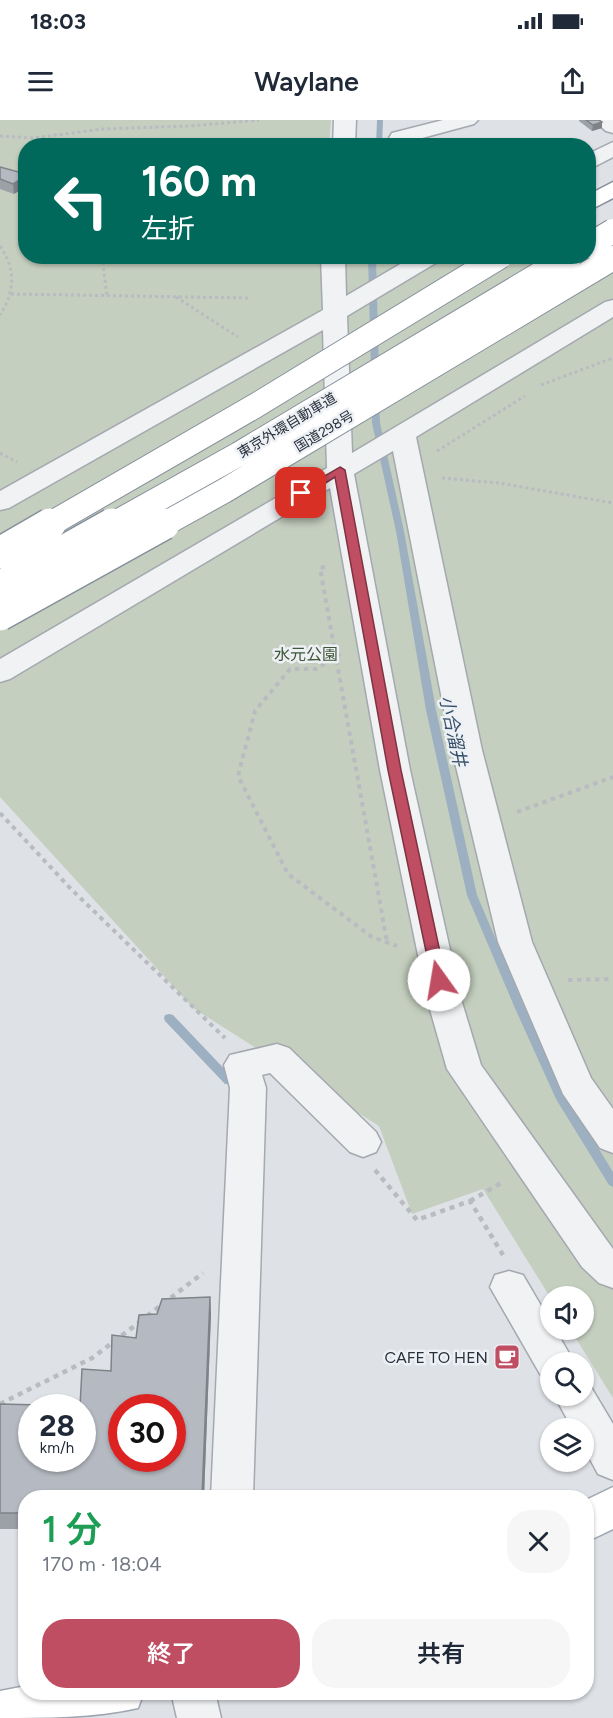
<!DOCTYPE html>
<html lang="ja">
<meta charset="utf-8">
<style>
:root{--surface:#fff;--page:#f6f6f7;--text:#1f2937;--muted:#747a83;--accent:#c04e63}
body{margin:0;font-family:Figtree,"Noto Sans JP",sans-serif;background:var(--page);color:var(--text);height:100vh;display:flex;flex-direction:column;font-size:22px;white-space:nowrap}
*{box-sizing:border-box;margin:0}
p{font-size:20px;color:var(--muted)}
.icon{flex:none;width:33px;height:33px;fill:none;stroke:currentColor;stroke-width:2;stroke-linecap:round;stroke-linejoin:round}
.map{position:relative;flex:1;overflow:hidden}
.panel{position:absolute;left:18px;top:1370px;width:576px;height:210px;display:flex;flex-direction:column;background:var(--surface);border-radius:24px;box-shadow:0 2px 4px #0004}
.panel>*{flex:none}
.guide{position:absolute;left:18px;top:18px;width:578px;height:126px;border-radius:24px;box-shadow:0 2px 4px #0004;background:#00695c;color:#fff;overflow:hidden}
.fabs{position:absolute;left:540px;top:1166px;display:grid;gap:12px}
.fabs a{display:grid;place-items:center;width:54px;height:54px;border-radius:50%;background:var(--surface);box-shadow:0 2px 4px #0004;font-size:30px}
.speed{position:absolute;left:18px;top:1274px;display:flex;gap:12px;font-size:30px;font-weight:700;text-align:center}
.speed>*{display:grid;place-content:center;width:78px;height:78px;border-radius:50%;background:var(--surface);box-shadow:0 2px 4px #0004;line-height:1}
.speed small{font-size:15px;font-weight:400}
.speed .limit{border:9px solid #d22;background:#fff;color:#111}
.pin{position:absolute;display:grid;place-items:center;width:51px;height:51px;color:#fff;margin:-26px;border-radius:12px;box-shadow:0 3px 9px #0006}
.me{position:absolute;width:66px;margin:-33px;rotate:347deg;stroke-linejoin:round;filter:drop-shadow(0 0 4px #0008)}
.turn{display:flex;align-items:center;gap:21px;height:126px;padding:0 24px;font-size:27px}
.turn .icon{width:78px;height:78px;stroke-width:2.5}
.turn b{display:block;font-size:42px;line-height:51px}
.round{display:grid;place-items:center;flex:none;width:63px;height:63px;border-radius:24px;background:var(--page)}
.summary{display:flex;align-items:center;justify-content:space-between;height:102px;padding:0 24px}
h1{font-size:36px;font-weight:600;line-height:45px;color:#1e9e55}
.primary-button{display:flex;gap:12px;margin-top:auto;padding:12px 24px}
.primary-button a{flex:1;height:69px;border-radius:24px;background:var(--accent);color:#fff;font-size:24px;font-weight:600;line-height:69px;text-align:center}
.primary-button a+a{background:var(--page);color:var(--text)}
.status{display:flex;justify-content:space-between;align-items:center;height:42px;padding:0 30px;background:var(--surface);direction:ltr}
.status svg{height:16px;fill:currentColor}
header{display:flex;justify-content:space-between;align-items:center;height:78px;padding:0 24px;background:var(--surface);font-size:27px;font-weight:600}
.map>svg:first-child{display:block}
</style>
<div class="status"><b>18:03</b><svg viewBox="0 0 49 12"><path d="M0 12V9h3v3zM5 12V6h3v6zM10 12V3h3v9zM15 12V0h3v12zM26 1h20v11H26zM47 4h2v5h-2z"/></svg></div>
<header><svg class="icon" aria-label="menu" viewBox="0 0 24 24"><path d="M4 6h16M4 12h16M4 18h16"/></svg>Waylane<svg class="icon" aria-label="share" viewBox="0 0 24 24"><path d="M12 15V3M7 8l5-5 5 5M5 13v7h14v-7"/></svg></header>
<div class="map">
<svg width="613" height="1598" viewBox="0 0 613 1598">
<rect width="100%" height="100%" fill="#dee1e6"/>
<path fill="#c4cfbf" d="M0,0h331l-2,25 -303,1v110h553l34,17v1125l-43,-69h14v-33l-34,1 -67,-108 -71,25 -33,-88 -186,-118 -193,-211z"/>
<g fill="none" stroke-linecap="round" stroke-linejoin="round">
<path fill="#9cb0c2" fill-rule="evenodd" d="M377,0h6l-1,26h-6z
M368,136h8l3,117 -4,2 -4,-2z
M372,278h6l1,2 1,23 24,108 32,179 41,185 47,111 43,91 46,75v15l-4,-2 -53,-86 -42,-93 -47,-111 -41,-185 -30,-179 -24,-108z
M169,894l4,1 60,63 2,3 -2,3h-8l-60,-63 -1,-3 1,-3z"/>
<defs>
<path id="minor" d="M334,0h22l-1,26h-22z
M443,0h35l-4,4 -74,20 -8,-1 -3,-5 3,-5z
M593,0h20v13l-7,-2z
M613,22v15l-25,13v-16z
M321,136h24l1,40 68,-40h28l-3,5 -92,55 5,137 253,-151 8,-2v17l-197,120 66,313 50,192 59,136 22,31v44l-13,-5 -37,-54 -65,-152 -46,-192 -59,-299 -39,23 56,296 51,229 20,66 132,184v39l-14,-5 -17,-16 -135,-198 -20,-70 -47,-229 -50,-282 -320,191 -10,3v-23l327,-191 -4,-138 -314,178 -9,2v-19l323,-181z
M277,924l12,4 87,84 5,10 -5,10 -13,5 -13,-5 -80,-79 -8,2 4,13 -13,409h-42l19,-409 -6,-23 6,-10z
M509,1151l14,4 27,46v8h5l19,33h-24v16l-10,-4 -50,-87 5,-12z
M584,1261l4,1 25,42v56l-15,-6 -14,-26v-20h-12l-18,-33h30z
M171,1572h44l6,26h-44z"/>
<path id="major" d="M613,1367v42l-27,13v-42z
M26,1566v6h118l-6,16c-43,10 -93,10 -138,10v-27z"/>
<path id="highway" d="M613,62v16l-25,13v-16z"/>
</defs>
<use href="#minor" stroke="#a4a8af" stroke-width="3"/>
<use href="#major" stroke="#9ea6b0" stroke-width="3"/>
<use href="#highway" stroke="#868f9b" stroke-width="3"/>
<path stroke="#b8bcc0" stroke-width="3" stroke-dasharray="3 3" stroke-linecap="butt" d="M0,16l33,2 70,-9 86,-3 70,-6
M0,126c16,23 15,46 0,69
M102,136l5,40
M11,174l240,4
M176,177l62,40
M541,265l72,-27
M437,331l88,-55
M0,333l17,9
M442,358l57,5 114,20"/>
<path stroke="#b8bcc0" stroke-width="4" stroke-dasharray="4.5 4.5" stroke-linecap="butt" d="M325,447l-5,1 67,374
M340,534l-24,15h-26l-35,42 -17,65 50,98 84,63 25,9
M517,692l96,-35
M0,693l71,76 154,149
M568,860l45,-1"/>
<path stroke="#b8bcc0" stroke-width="4.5" stroke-dasharray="5 5" stroke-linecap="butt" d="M375,1050l42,50 53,-19 33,54
M470,1081l33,-19
M147,1196l56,-43
M0,1284l92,-46 49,-37"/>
<use href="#minor" fill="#f0f2f4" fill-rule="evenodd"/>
<use href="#major" fill="#fff" fill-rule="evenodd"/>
<use href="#highway" fill="#fff" fill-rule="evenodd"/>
<defs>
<path id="highway-bridge-far1" d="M588,126l25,-15
M47,406l208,-120 246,-150
M110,406l129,-72 331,-198
M161,406l63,-35 389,-233"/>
<path id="highway-bridge" d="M0,433l50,-29
M0,467l112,-63
M0,495l164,-91"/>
</defs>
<use href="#highway-bridge-far1" stroke="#868f9b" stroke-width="26" stroke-linecap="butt"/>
<use href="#highway-bridge" stroke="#868f9b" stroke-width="34" stroke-linecap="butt"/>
<use href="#highway-bridge-far1" stroke="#fff" stroke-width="24"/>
<use href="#highway-bridge" stroke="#fff" stroke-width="31"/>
</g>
<path fill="#9ca0a7" d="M579,0h20l3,2v6l-10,3 -13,-10z
M0,47l26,7 -12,20 -14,-5z
M210,1177l1,17 -7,183h-178v32h-26v-125l80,2 31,-35 25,-33 21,-24z"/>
<path fill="#7f8288" d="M602,2v6l-10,3 1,-6z
M26,56v11l-12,7 -1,-10z
M210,1177l1,17 -7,183h-2z"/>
<path fill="#b5bac2" stroke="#7f8288" stroke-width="1.5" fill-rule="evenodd" d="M586,0h13l3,2 -9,3z
M0,47l26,7v2l-13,8 -13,-5z
M210,1177l-8,200h-176v16h-26v-109l80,2 2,-37 29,2 1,-36 24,3 3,-23 18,-1 5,-15zM32,1287h50v51h-50zM122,1287h50v51h-50z"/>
<path fill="#c04e63" stroke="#7d3340" stroke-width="1.5" d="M340,347l5,3 56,300 45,210 -7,5 -7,-5 -44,-210 -53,-293 -30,19 -4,1 -6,-4z"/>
<defs>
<symbol id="cafe-square" viewBox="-11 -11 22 22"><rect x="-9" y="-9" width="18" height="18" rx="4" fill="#c04e63" stroke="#edf0f4"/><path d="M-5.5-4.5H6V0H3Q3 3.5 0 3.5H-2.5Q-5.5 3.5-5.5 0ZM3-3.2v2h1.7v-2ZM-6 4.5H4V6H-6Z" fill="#fff"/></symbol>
</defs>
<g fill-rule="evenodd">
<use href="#cafe-square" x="492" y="1222" width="30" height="30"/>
</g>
<g text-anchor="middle" stroke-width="5" stroke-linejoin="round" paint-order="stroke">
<g font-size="14" fill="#28303b" stroke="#edf0f4">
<text transform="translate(287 305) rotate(-31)" y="5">東京外環自動車道</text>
<text transform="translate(324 311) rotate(-31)" y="5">国道298号</text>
</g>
<g font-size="16" fill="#3e5537" stroke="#edf0f4">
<text x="306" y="540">水元公園</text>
</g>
<g font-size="16" fill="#28303b" stroke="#edf0f4" text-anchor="end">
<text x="488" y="1243">CAFE TO HEN</text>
</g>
<g font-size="18" font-style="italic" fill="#37506a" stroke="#edf0f4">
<text transform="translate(453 611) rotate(78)" y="6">小合溜井</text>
</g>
</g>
</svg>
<div class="fabs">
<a><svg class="icon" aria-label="sound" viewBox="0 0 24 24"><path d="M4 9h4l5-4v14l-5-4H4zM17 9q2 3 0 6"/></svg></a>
<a><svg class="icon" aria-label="search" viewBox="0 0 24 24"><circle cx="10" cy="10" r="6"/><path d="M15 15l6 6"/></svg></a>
<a><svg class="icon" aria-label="layers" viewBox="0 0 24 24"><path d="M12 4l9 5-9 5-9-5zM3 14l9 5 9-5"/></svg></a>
</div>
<div class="speed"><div>28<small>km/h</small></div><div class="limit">30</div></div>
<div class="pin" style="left:301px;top:373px;background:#d93025"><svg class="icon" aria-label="arrive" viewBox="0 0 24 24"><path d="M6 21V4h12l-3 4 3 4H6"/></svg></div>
<svg class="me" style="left:439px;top:860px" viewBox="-20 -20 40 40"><circle r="19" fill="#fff"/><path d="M0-13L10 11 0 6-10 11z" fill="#c04e63"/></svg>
<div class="guide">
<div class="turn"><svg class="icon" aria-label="left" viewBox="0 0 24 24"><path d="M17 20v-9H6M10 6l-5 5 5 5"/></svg><div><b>160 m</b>左折</div></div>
</div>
<section class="panel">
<div class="summary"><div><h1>1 分</h1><p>170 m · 18:04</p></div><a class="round"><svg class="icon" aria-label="close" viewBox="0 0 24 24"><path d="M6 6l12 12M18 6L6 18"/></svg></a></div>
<div class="primary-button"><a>終了</a><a>共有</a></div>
</section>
</div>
